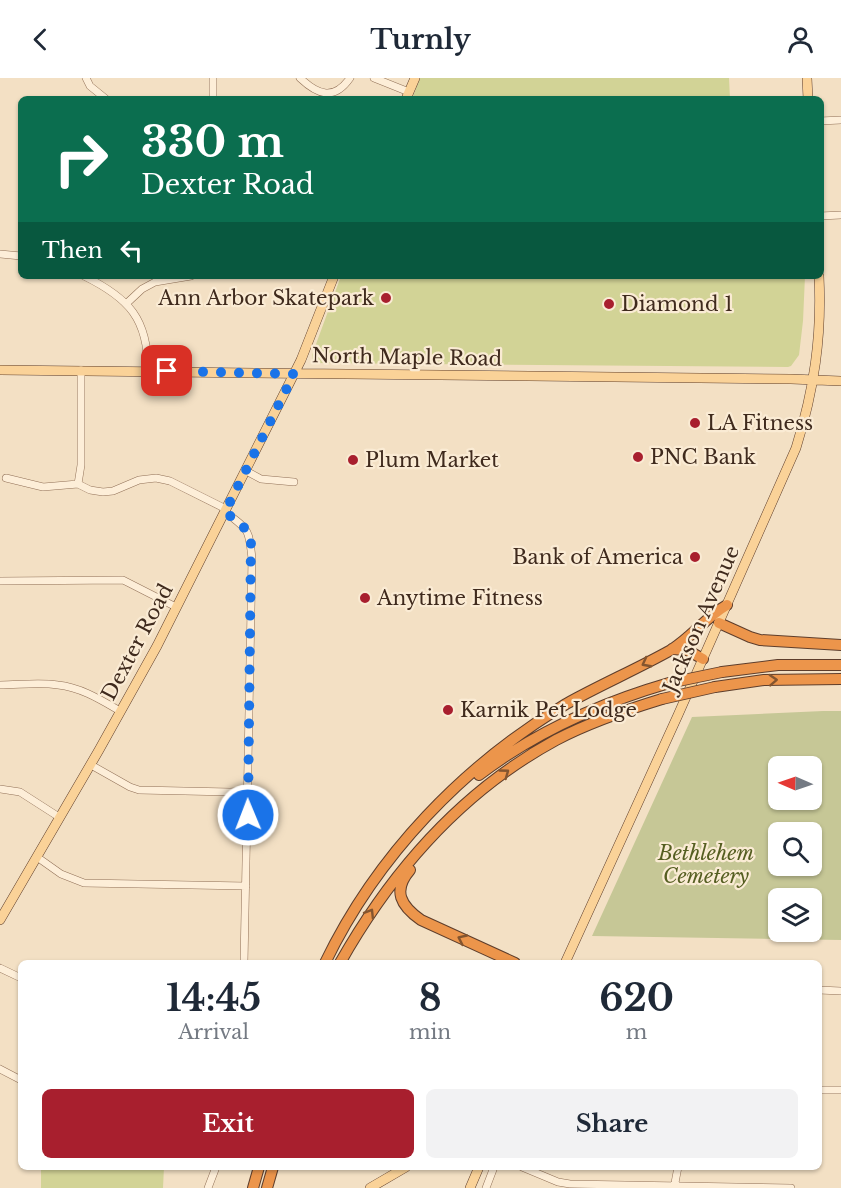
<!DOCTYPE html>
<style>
:root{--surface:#fff;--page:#f2f2f3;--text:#1f2937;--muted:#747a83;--accent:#a81f2e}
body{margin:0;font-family:"Libre Baskerville",serif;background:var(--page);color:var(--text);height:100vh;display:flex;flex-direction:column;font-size:22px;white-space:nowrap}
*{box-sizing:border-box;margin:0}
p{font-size:20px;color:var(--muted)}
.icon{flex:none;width:33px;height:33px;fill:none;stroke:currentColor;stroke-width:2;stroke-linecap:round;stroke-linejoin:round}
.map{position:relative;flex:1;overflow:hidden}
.panel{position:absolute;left:18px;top:882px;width:804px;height:210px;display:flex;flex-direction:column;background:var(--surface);border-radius:9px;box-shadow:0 2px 4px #0004}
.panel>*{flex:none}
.hud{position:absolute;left:18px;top:18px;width:806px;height:183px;border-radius:9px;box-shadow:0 2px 4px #0004;background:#0b6e4f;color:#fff;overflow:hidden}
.needle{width:39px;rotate:272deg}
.controls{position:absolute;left:768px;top:678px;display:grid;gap:12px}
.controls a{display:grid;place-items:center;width:54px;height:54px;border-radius:9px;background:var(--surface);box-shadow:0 2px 4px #0004;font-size:30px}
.pin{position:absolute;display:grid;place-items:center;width:51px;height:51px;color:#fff;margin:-26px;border-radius:12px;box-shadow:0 3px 9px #0006}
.me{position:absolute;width:66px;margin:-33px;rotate:359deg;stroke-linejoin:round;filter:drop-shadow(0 0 4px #0008)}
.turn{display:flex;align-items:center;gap:21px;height:126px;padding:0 24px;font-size:27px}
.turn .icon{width:78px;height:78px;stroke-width:2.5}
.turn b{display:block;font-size:42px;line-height:51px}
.then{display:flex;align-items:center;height:57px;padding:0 24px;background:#0003;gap:12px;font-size:22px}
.eta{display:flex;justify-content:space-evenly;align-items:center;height:102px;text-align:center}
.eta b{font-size:36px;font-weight:700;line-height:42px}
.button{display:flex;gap:12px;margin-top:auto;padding:12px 24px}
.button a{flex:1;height:69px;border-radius:9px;background:var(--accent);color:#fff;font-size:24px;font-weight:700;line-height:69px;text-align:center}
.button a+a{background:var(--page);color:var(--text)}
header{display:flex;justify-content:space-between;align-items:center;height:78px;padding:0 24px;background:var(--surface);font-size:27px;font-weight:700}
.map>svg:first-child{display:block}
</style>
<header><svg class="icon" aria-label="back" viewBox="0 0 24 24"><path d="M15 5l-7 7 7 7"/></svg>Turnly<svg class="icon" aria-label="person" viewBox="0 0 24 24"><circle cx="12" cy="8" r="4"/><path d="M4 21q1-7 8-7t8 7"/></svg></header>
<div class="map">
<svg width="841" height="1110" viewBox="0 0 841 1110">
<rect width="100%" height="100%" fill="#f3e0c4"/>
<path fill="#d2d396" d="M420,0h309l1,21h-318z
M341,198h464l-2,45 -4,34 -8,11 -3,1 -475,-4 -1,-8z
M41,1089h123l-1,21h-122z"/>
<path fill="#c6c796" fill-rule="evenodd" d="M823,633h18v229l-249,-4 100,-219zM778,688h34v34h-34zM778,754h34v34h-34zM778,820h34v34h-34z"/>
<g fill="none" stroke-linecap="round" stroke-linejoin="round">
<defs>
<path id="minor" d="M86,0l4,8 16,13
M300,0c18,17 34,23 50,0
M374,0l35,14
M213,21v-21
M820,43l21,-1
M820,138l21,-1
M0,176l21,2
M84,198c45,22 64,43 64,94
M127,225l15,-14 13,-7 36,-6
M246,393l15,8 33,3
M6,400l37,9 35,-3 12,6 13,2 10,-1 26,-11 17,-2 14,3 56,28
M78,406l3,-19v-95
M225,434c24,18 24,17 27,47l-8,404
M0,503l123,-1 53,27
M0,607c19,0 39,-3 58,0 22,2 43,15 62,26
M91,687l39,22 9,3 91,2 17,-1
M0,711l20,3 39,25
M37,779l24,17 23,9 162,3
M0,890l21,10
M819,912l22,1
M0,991l21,11
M819,1012h22
M522,1089l36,15 12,2 221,4
M208,1110l8,-21
M486,1110l8,-21
M674,1110l4,-21"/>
<path id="major" d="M807,0l1,21
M406,21l9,-21
M0,292l791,9 50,2
M0,842l99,-170 58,-104 144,-286 33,-84
M565,885l113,-248 118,-267c18,-58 26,-111 23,-172
M370,1110l36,-21
M470,1110l9,-21"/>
<path id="highway" d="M719,545l31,14 10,3 81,5
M672,571l15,1 16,9
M722,594l56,-7h63
M715,609l49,-7 77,-1
M479,697c58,-44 121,-72 190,-92
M410,792c-18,21 -9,36 11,50l94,43
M325,885c52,-108 139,-198 241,-259 34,-19 71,-35 105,-54 21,-13 35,-33 56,-45
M340,885c52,-92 122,-172 216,-223 34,-18 70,-30 106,-41
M253,1110l6,-21
M267,1110l6,-21"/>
</defs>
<use href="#minor" stroke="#917057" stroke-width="8"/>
<use href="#major" stroke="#5e3e2c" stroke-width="10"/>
<use href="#highway" stroke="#5e3e2c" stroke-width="12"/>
<use href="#minor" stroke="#fdeed8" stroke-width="7"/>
<use href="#major" stroke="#fad298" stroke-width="9"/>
<use href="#highway" stroke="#ec954b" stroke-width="10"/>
<defs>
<path id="highway-bridge" d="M669,605l53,-11
M662,621l53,-12"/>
</defs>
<use href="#highway-bridge" stroke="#5e3e2c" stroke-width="12" stroke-linecap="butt"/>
<use href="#highway-bridge" stroke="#ec954b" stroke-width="10"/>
</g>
<defs><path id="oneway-chevron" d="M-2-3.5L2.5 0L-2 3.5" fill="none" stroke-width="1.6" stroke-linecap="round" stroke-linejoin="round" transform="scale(1.5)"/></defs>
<g stroke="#84552f">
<use href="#oneway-chevron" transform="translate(646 585) rotate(152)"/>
<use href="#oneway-chevron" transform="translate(773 602) rotate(-3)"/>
<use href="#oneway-chevron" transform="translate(505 695) rotate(-36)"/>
<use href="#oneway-chevron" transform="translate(370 835) rotate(-58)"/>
<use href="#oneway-chevron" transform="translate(462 861) rotate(-155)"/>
</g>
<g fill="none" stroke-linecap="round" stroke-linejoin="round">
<path stroke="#1a73e8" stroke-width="10" stroke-dasharray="0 18" d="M167,293l127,3 -69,138 18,14 8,13 -3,276"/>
</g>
<g fill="#a81f2e" stroke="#faebd4" stroke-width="2">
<circle cx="386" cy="220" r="6"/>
<circle cx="609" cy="226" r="6"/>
<circle cx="695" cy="345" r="6"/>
<circle cx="638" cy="379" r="6"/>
<circle cx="353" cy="382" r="6"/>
<circle cx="695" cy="479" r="6"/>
<circle cx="365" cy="520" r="6"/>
<circle cx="448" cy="632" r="6"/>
</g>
<g text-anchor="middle" stroke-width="4.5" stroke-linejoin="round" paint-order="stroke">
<g font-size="20" fill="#3f2a1d" stroke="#faebd4" text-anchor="start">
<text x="374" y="227" text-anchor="end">Ann Arbor Skatepark</text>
<text x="621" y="233">Diamond 1</text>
<text x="707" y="352">LA Fitness</text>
<text x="650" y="386">PNC Bank</text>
<text x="365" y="389">Plum Market</text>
<text x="683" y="486" text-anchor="end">Bank of America</text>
<text x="377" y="527">Anytime Fitness</text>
<text x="460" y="639">Karnik Pet Lodge</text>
</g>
<g font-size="20" fill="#3f2a1d" stroke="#faebd4">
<text transform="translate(407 279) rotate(1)" y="7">North Maple Road</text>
<text transform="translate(701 541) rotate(-66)" y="7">Jackson Avenue</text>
<text transform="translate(137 564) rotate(-62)" y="7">Dexter Road</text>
</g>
<g font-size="20" font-style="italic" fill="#555e21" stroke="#faebd4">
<text x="706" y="782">Bethlehem<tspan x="706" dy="23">Cemetery</tspan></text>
</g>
</g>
</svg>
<div class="controls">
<a><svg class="needle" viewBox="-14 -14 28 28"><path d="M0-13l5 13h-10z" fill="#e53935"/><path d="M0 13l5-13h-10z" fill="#747a83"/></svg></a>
<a><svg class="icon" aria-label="search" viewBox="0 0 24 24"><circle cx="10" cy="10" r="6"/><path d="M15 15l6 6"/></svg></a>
<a><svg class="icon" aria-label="layers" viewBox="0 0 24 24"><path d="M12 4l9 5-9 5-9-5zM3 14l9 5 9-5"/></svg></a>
</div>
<div class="pin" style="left:167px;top:293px;background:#d93025"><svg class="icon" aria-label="arrive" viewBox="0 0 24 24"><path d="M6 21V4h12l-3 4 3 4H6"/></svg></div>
<svg class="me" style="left:248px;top:737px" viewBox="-20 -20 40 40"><circle r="17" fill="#1a73e8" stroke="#fff" stroke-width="3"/><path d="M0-11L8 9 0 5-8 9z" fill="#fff"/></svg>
<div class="hud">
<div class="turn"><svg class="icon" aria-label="right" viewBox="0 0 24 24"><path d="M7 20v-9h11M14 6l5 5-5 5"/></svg><div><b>330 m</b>Dexter Road</div></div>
<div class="then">Then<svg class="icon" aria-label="left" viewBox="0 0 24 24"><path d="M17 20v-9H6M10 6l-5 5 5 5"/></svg></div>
</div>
<section class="panel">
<div class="eta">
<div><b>14:45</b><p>Arrival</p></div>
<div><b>8</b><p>min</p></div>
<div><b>620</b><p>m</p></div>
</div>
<div class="button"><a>Exit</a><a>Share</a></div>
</section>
</div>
